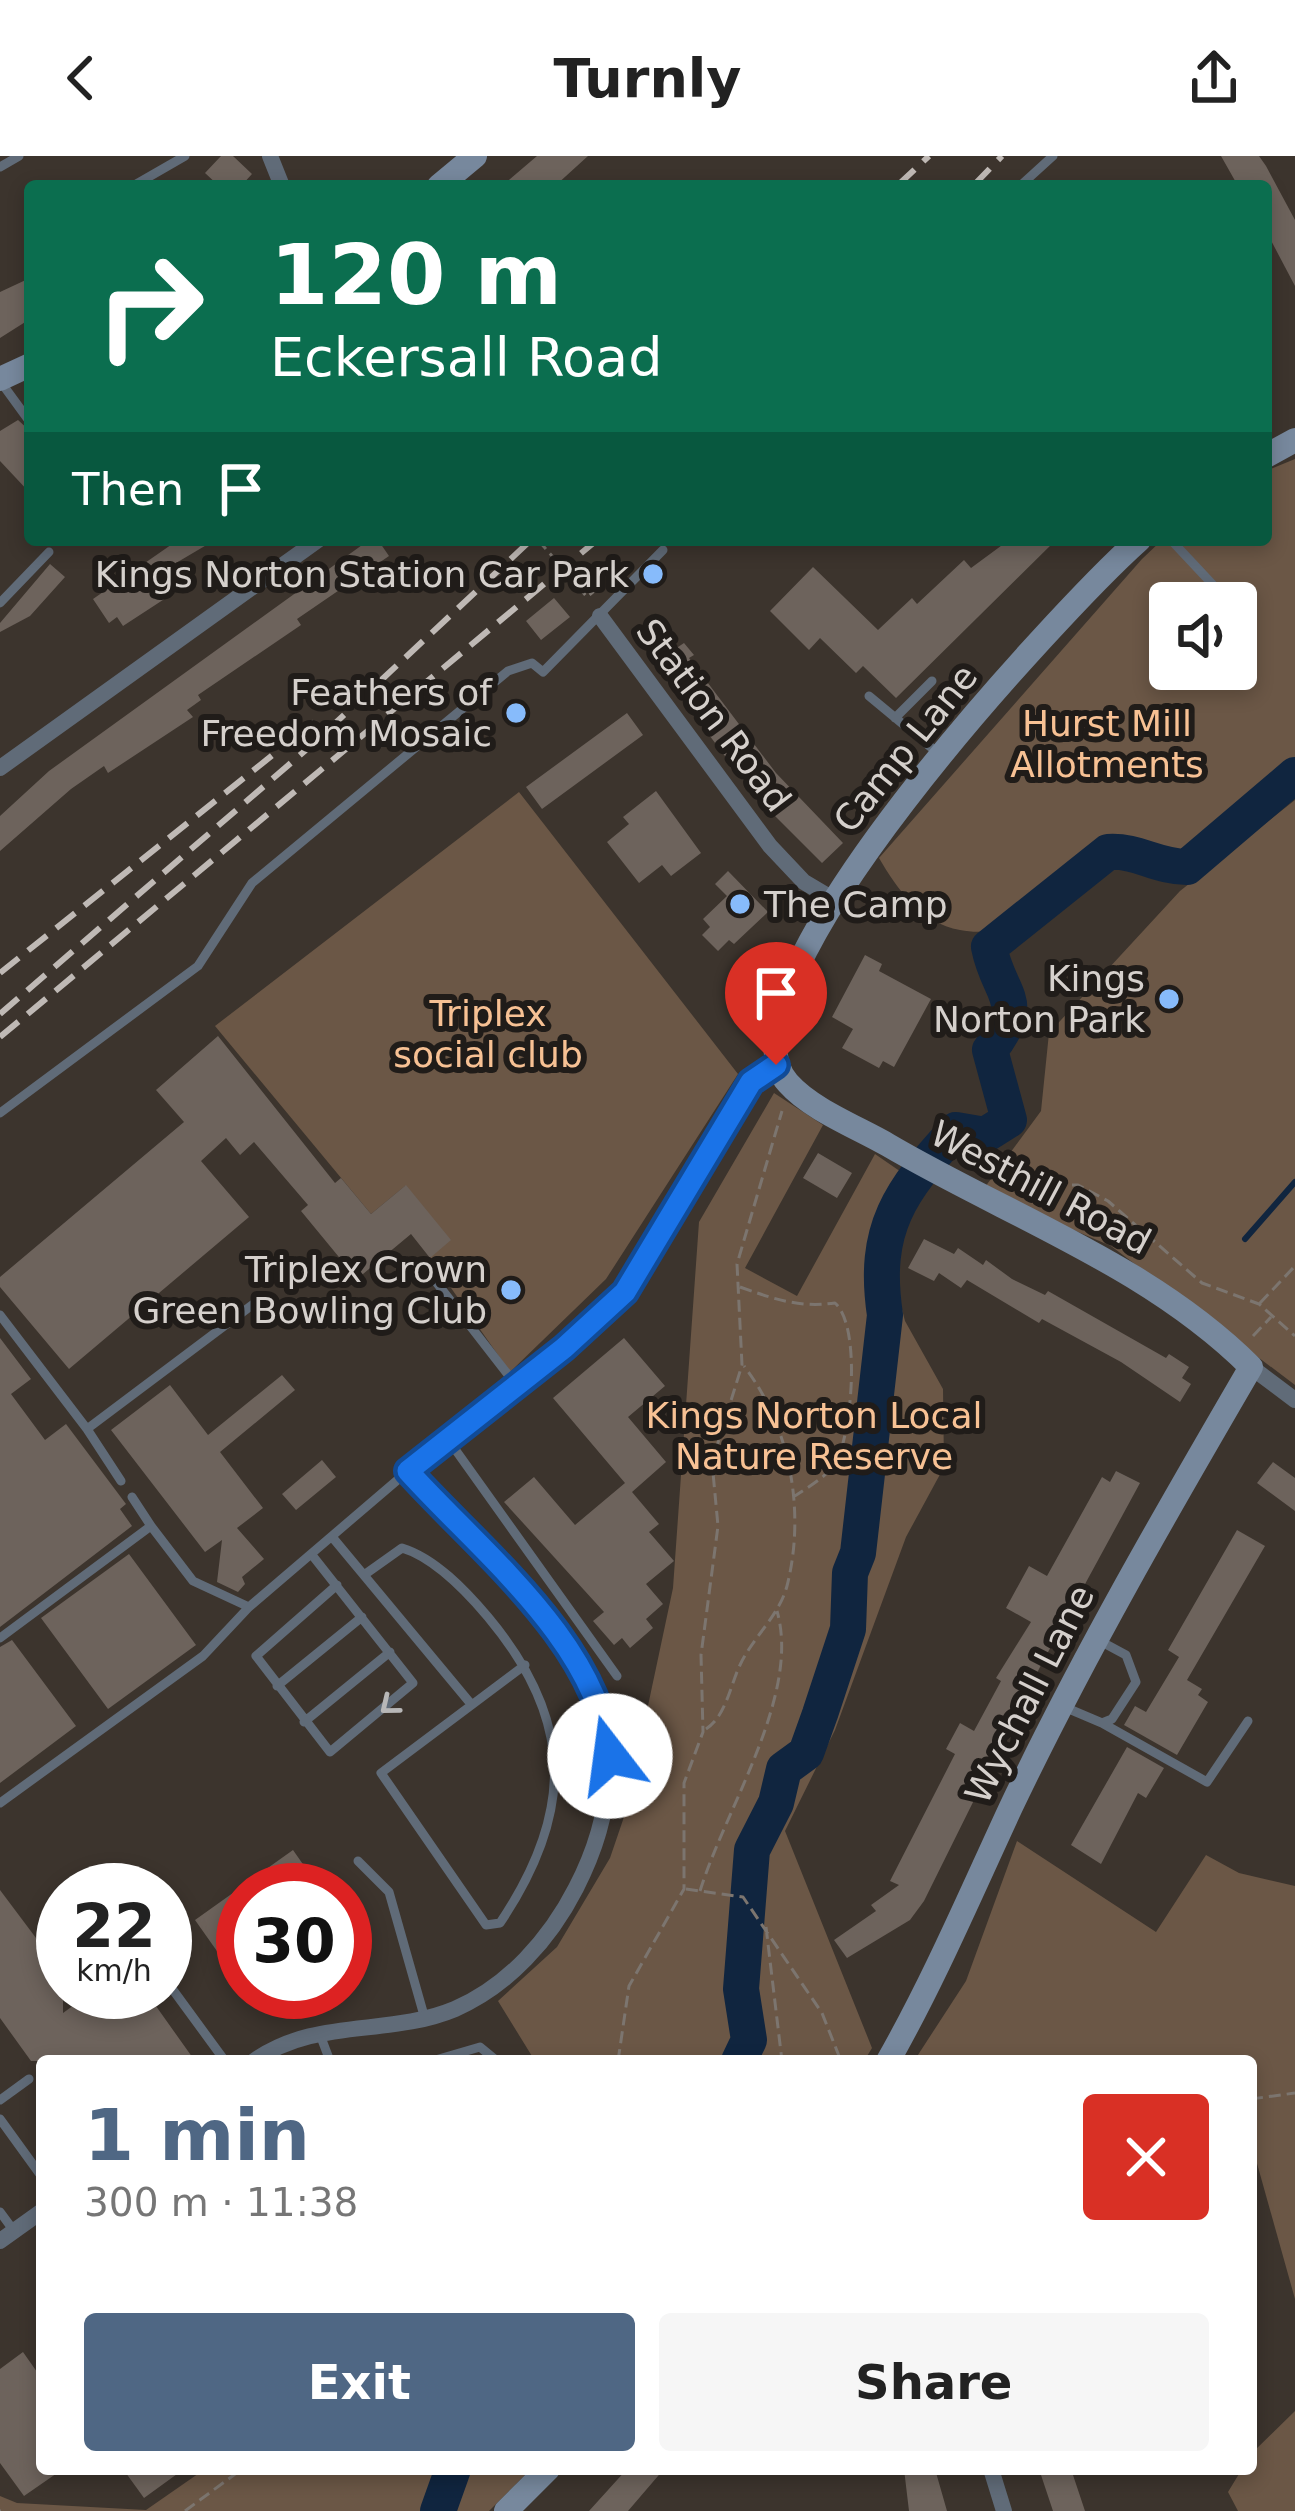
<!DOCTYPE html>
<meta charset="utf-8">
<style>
:root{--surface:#fff;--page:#f6f6f6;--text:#222;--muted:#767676;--accent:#4f6784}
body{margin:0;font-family:"DejaVu Sans",sans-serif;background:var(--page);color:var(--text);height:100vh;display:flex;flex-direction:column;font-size:45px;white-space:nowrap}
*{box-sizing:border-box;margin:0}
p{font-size:39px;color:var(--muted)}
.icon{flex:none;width:66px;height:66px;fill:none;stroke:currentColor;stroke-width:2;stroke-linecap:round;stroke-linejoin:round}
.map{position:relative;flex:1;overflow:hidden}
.panel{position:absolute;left:36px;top:1899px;width:1221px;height:420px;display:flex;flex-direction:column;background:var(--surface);border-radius:12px;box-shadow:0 6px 18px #0003}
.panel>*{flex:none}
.banner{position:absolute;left:24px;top:24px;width:1248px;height:366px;border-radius:12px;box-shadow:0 6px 18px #0003;background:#0b6e4f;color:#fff;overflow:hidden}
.controls{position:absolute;left:1149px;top:426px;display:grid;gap:24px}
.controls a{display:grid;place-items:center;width:108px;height:108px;border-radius:12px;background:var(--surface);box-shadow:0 6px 18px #0003;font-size:60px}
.speed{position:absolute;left:36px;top:1707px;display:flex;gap:24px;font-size:60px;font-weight:700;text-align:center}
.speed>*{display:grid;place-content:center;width:156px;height:156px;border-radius:50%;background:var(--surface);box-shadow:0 6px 18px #0003;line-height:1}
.speed small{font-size:30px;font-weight:400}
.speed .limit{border:18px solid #d22;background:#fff;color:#111}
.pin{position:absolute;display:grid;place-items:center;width:102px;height:102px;color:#fff;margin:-123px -51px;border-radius:50% 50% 50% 0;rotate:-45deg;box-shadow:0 0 12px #0007}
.pin .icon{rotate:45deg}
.me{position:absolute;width:132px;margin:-66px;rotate:345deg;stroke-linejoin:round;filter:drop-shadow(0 0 9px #0008)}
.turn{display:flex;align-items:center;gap:42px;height:252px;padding:0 48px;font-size:54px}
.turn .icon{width:156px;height:156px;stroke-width:2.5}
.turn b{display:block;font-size:84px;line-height:102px}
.then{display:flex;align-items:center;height:114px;padding:0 48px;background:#0003;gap:24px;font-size:45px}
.round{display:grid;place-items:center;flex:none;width:126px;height:126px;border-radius:12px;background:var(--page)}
.summary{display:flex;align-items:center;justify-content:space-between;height:204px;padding:0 48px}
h1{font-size:72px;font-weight:600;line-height:90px;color:var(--accent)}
.button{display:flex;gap:24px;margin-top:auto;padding:24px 48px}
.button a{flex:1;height:138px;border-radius:12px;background:var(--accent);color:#fff;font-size:48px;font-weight:600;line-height:138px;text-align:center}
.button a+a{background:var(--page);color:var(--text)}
header{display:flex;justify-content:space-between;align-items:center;height:156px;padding:0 48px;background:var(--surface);font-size:54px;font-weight:600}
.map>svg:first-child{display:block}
</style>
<header><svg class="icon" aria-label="back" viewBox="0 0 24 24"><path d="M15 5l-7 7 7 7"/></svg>Turnly<svg class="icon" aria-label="share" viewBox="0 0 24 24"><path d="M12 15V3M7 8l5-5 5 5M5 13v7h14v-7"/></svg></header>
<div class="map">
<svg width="1295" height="2355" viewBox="0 0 1295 2355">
<rect width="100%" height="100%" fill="#3c342d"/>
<path fill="#6b5746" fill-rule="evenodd" d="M1295,303v305l-117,92c-21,-4 -42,-18 -64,-13 -70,16 -76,102 -154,87 -39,-7 -63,-41 -81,-72l263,-299 20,-19h104v-69zM1170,447h66v66h-66z
M519,636l219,282 -132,205 -96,93 -80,-114 -25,-72 -34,28 -156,-188z
M1295,644v585l-184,-139 -110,-47 -16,-12 56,-76 8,-78 131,-142z
M774,937l49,32 -78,143 52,28 78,-142 45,31 -28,85 13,51 38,68 1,78 -38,70 -71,193 -50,101 87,217 -8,13h-329l-37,-60 59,-54 53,-89 15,-44 48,-226 26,-366z
M1017,1685l139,91 50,-77 33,18 56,13v413l-44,-157v-81h-337l52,-80z
M1295,2255v100h-57l-10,-19 14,-23h9l2,-17z
M205,2313h326l-42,42h-489v-15l17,7 129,7z"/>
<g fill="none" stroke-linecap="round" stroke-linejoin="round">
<path stroke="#10253f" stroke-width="6" d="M1245,1083l50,-57"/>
<path stroke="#10253f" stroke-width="36" d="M739,1905l10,-21 -8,-51 11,-139 24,-47 8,-34 22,-16 14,-39 28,-85 2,-56 8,-20 27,-238c-13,-87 15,-124 71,-185l29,5 24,-15 -19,-70c39,-50 9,-53 -1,-103l119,-95c30,-2 48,15 79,15l108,-92
M438,2355l15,-42"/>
</g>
<path fill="#6d635c" d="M221,0h12l19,18 -11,12h-22l-14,-13z
M537,0h51l-33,30h-53z
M1221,0h38l7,10 29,54v66l-29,-55v-45h-28z
M30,122v41l-30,19v-46z
M18,264l12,11v62l-30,-32v-30z
M178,384h37l-39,23 13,20 -66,43 -6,-9 -8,6 -16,-24z
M369,384h9l11,16 -92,63 4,6 -103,70 3,5 -14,10 6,7 -85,56 -4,-7 -33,23 -71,62v-35l49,-45z
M1009,384h47l-160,158 -33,-32 -7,7 -36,-35 -11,12 -39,-39 43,-44 65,63 34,-32 5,6 47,-44 7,8z
M50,408l15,13 -35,39 -30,16v-9z
M554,442l16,19 -29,23 -15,-19z
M666,475l12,16 6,-4 10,12 -5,3 87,115 67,70 -21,20 -66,-66 -109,-144z
M627,557l16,22 -101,74 -16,-22z
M656,635l45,62 -30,23 -9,-11 -23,18 -32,-41 22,-18 -6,-7z
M728,715l40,41 -34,32 -5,-4 -11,11 -16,-16 8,-8 -7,-8 24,-23 -12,-12z
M865,799l17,9 -3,7 52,28 -37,68 -11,-6 -4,7 -37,-20 11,-19 -21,-12z
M218,880l117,147 6,-5 30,36 35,-29 45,55 -21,18 -19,-24 -54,45 -56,-68 7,-6 -54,-63 -14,13 -14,-17 -25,23 48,56 -180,152 -69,-82v-10l184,-155 -28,-32z
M818,997l34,20 -15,25 -34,-20z
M924,1083l30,15 4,-6 25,17 3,-5 26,19 33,16 3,-4 118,67 3,-4 20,13 -7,11 9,6 -11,18 -59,-40 -79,-43 -3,4 -72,-43 -6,8 -22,-15 -5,8 -26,-13z
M0,1182l31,41 -20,15 34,46 21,-16 60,80 -6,5 12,17 -132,101z
M624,1182l41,48 -37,31 38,45 -34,30 27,32 -10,8 25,29 -28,23 17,20 -17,15 7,9 -23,20 -8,-10 -8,7 -21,-24 11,-9 -100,-110 30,-25 41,48 50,-42 -72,-85z
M282,1219l13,15 -75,62 43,56 -26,20 27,31 -22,18 3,7 -7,8 -21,-10 5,-42 -17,12 -94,-122 59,-45 38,50z
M322,1304l14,17 -40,33 -14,-16z
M1273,1306l22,16v33l-38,-28z
M1116,1315l24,12 -99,182 -117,236 -14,19 -63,38 -13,-18 42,-29 -5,-6 28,-20 -9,-4 65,-127 -9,-5 14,-26 14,8 27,-50 -5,-3 35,-56 -25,-14 23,-42 18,10 55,-99 8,5z
M1237,1374l28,16 -78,134 15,9 -4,6 10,7 -31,53 -53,-30 11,-19 11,6 33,-55 -11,-7z
M129,1398l67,91 -88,64 -67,-91z
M12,1484l64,86 -76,57v-136z
M1127,1591l37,21 -18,30 -8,-5 -37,71 -30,-19z
M293,1694l28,40h-78v98l-48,-68z
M0,1734l63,84v39l29,-21h54l49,69h-164l-31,-43z
M23,2196l19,27v90h21l-39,27 -24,-33v-94z
M123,2313h61l-40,29z
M627,2313h37l-36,42h-39z
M904,2313h31l12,42h-38z
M1039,2313h32l14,42h-32z"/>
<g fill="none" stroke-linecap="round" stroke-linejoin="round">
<path stroke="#7c756f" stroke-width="3" stroke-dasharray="12 6" stroke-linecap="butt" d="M566,416l21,25 12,-10 4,4
M1018,1030l60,-1 30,16 94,82 57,21 36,32
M740,1131c34,12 59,21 95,16 26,23 17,127 2,157 -8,16 -29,27 -44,37
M1260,1147l35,-37
M1253,1180l18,-19
M706,1573c20,-13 24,-43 34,-64 13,-28 39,-49 47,-79 19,-75 3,-160 -43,-220
M686,1733l57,8 79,116 19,48
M700,1735c26,-84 101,-196 77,-280
M766,1771l16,134
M618,1905l11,-75 55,-97v-106l19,-51 -2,-77 17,-129 -6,-64 30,-97 -5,-101 45,-153
M1251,1943l44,-6
M0,2355h1
M185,2355l57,-42"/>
<path stroke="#606b78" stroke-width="9" d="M0,11l19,-11
M133,30l52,-30
M1020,30l33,-30
M0,225l30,41
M1171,384l59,63
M0,447l49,-51
M1236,453l10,11
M869,540l70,58
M895,562l37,-37
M0,957l198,-147 54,-83 256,-212 24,-8 11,9 120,-122
M433,1122l83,107
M0,1159l87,114
M447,1282l170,238
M121,1325l-34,-52 169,-127
M132,1341l19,29
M333,1382l138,166
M312,1399l101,128 -83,69 -74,-96 81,-71
M364,1419l38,-27c33,10 64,43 86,69 87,104 86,196 12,306l-14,2 -105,-152 144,-108
M0,1482l151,-112 42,55 56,26
M277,1530l85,-69
M1062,1550l40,17 10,-4 24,-37 -10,-27 -26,-14
M304,1566l86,-70
M1102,1567l105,59 41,-61
M0,1647l203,-147 46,-49 159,-136
M358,1705l31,31 36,127
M165,1823l60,82
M319,1876l11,29
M432,1905l48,-14 17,14
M0,1944l29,-21
M0,1963l42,58
M0,2056l14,19"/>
<path stroke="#606b78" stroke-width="16" d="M270,0l12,30
M600,460l170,230 34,36 27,16
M0,612l318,-228
M1251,1211l44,33
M254,1905c62,-44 134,-24 201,-52 53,-23 95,-70 121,-121 98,-191 -53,-288 -168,-417l156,-123 61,-57 126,-209 25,-17
M0,2085l42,-30
M991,2313l13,42"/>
<path stroke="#77889d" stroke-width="24" d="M439,30l36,-30
M0,223l30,-14
M1266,300l29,-16
M888,1905c47,-83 83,-168 123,-254 72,-151 156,-296 240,-440 -101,-101 -242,-151 -363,-222 -31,-18 -76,-35 -100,-62 -84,-93 277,-477 351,-543
M506,2355l42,-42"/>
<path stroke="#bfb9b5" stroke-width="6" stroke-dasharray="24 12" stroke-linecap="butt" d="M897,30l32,-30
M973,30l29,-30
M0,817l314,-251
M0,858l314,-271 217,-203
M0,881l597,-497"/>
<path stroke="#7c756f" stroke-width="3" stroke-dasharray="12 6" stroke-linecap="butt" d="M538,384l28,32"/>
</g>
<defs><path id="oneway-chevron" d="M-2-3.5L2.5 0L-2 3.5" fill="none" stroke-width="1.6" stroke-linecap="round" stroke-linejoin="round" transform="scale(3)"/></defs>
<use stroke="#b8b7b7" href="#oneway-chevron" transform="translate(389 1550) rotate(141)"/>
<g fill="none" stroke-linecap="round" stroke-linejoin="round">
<defs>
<path id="route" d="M610,1600c-11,-113 -131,-206 -202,-285l156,-123 61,-56 126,-210 25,-17"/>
</defs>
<use href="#route" stroke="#114b97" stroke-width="30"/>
<use href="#route" stroke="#1a73e8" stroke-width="21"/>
</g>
<g fill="#87bbfb" stroke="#201c19" stroke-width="4.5">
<circle cx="653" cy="418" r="12"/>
<circle cx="516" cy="557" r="12"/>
<circle cx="740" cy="748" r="12"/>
<circle cx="1169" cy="843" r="12"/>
<circle cx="511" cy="1134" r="12"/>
</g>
<g text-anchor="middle" stroke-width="12" stroke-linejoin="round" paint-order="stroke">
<g font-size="36" fill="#d5d0cc" stroke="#201c19" text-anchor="end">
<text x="629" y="431">Kings Norton Station Car Park</text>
<text x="492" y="549">Feathers of<tspan x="492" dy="41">Freedom Mosaic</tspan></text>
<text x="764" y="761" text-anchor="start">The Camp</text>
<text x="1145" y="835">Kings<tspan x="1145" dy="41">Norton Park</tspan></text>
<text x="487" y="1126">Triplex Crown<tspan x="487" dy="41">Green Bowling Club</tspan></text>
</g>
<g font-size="36" fill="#d5d0cc" stroke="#201c19">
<text transform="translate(714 559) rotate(53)" y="13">Station Road</text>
<text transform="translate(905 592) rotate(-51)" y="13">Camp Lane</text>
<text transform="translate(1041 1031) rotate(28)" y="13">Westhill Road</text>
<text transform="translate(1029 1538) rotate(-63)" y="13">Wychall Lane</text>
</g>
<g font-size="36" fill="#f7c194" stroke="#201c19">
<text x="1107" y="580">Hurst Mill<tspan x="1107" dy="41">Allotments</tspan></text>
<text x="488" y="870">Triplex<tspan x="488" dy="41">social club</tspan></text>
<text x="814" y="1272">Kings Norton Local<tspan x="814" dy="41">Nature Reserve</tspan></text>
</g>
</g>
</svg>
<div class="controls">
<a><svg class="icon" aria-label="sound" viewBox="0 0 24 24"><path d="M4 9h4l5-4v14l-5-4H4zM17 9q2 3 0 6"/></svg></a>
</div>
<div class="speed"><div>22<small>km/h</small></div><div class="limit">30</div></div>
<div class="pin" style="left:776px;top:909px;background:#d93025"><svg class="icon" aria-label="arrive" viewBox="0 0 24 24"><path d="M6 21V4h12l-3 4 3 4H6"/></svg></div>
<svg class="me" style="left:610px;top:1600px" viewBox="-20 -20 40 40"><circle r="19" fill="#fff"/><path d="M0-13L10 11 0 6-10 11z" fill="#1a73e8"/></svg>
<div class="banner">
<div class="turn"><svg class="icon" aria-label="right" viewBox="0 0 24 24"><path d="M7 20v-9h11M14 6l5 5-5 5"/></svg><div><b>120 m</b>Eckersall Road</div></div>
<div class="then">Then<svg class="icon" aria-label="arrive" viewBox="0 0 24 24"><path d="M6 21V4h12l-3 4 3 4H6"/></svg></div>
</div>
<section class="panel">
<div class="summary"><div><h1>1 min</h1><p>300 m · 11:38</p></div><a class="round" style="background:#d93025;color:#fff"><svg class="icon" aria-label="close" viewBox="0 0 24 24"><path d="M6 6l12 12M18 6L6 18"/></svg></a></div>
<div class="button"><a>Exit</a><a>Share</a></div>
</section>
</div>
